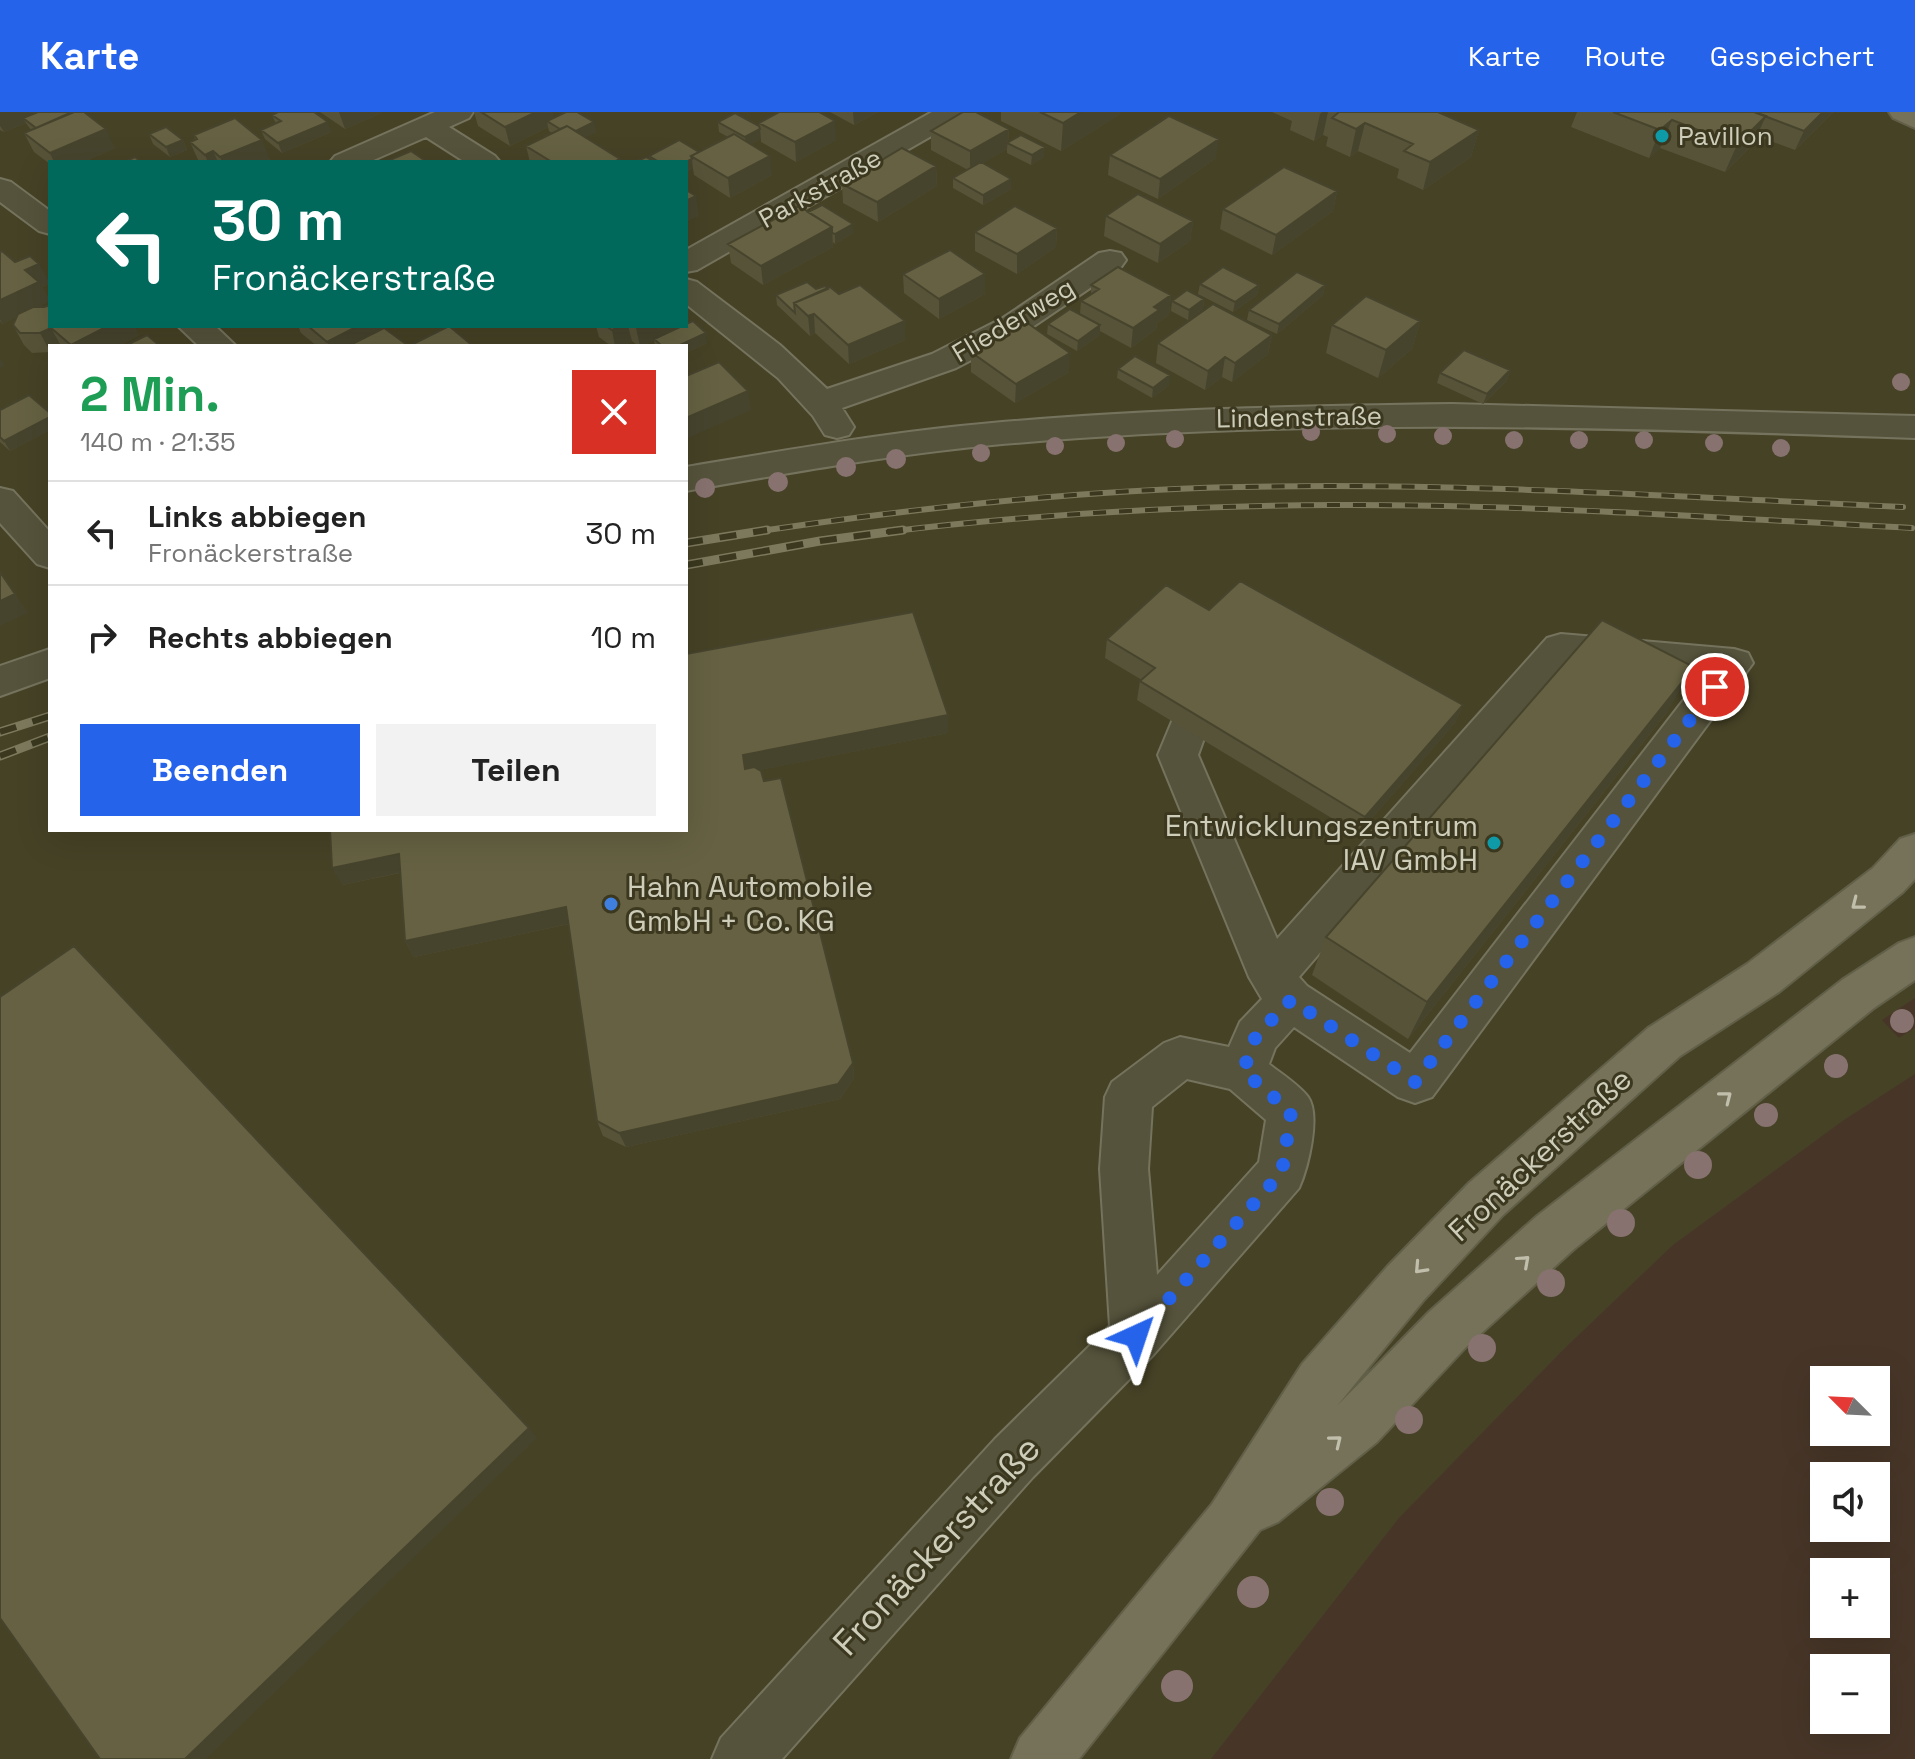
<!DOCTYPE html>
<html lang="de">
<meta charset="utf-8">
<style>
:root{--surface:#fff;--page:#f2f2f2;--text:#222;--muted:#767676;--line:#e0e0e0;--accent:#2563eb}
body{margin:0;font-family:"Space Grotesk",sans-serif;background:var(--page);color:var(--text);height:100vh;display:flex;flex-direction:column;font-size:30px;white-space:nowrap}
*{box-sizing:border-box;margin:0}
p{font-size:26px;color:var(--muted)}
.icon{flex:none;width:44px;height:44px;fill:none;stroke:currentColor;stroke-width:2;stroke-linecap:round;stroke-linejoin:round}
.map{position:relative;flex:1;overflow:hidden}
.side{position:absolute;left:48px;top:232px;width:640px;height:488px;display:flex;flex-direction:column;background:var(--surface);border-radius:0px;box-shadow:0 8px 32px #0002}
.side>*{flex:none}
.top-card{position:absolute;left:48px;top:48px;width:640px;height:168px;border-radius:0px;box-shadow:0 8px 32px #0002;background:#00695c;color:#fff;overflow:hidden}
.needle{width:52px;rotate:294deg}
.controls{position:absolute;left:1810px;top:1254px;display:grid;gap:16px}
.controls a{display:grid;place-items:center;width:80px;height:80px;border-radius:0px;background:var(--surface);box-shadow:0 8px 32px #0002;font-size:40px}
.pin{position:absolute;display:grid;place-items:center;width:68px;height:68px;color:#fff;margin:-34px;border:4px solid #fff;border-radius:50%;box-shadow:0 2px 8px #0007}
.me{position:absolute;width:88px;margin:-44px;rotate:42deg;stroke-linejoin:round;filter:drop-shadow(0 0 6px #0008)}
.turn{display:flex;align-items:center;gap:28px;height:168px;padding:0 32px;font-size:36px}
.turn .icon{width:104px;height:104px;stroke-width:2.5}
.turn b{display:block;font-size:56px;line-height:68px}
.round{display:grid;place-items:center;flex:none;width:84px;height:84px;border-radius:0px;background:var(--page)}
.overview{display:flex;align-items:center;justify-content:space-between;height:136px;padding:0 32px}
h1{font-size:48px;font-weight:600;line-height:60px;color:#1e9e55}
.action{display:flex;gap:16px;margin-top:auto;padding:16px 32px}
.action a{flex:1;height:92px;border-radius:0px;background:var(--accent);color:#fff;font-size:32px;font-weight:600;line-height:92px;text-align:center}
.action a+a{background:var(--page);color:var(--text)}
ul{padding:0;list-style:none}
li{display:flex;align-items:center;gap:24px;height:104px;padding:0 32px;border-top:2px solid var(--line)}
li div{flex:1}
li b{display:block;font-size:30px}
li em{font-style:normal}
header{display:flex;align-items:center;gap:48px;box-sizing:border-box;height:112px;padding:0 40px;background:var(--accent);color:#fff}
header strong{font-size:38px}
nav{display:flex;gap:44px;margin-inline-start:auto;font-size:28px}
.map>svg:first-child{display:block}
</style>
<header>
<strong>Karte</strong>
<nav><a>Karte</a><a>Route</a><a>Gespeichert</a></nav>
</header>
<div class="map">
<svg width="1915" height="1647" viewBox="0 0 1915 1647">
<rect width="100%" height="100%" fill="#464226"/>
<path fill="#473628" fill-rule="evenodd" d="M1915,886v30l-16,10 -17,-18z
M1915,962v685h-704l188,-241 166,-170 108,-103 171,-125zM1824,1268h52v52h-52zM1824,1364h52v52h-52zM1824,1460h52v52h-52zM1824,1556h52v52h-52z"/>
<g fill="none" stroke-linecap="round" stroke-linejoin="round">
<defs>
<path id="minor" d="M435,0h38l-4,6 -20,9 46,29 5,6h-35l-39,-25 -57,25h-39l5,-6z
M932,0h35l-4,6 -266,152 -11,2v-22z
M0,67l11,3 39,29v23l-11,-3 -39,-29z
M1110,139l11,2 5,7 -5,7 -96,65 -69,36 -114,40 12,19 -5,8 -12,3 -12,-3 -12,-19 -35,-38 -92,-74v-25l11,3 83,63 47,44 105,-35 71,-36 96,-65z
M178,214h37l21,20h-37z
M1452,292l463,12v22c-307,-11 -616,-21 -923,7 -103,10 -204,28 -306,46v-24c102,-17 203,-35 306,-44 153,-14 307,-17 460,-19z
M0,376l13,3 37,41v36l-13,-4 -37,-41z
M1561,522l173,15 14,4 5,10 -321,434 -17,6 -17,-6 -104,-70 -19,21 -6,16c12,10 29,20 39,33 13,18 0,71 -9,91l-145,166 -121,123 -251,282h-70l9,-21 274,-299 115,-113 -10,-157 5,-72 7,-15 52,-39 16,-6 49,10 11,-25 22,-23 -13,-22 -91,-222 15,-36 14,-4 14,4 6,11 -9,25 79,184 270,-301zM1570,551l133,12 -293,378 -103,-67 -8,-9zM1187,967l43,10 36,31 -7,42 -102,113 -9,-106 4,-62z
M50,537v29l-50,18v-30z"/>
<path id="major" d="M1889,0h26v16l-22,-10z
M1915,722v45l-12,13 -124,100 -99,64 -177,159 -80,86 -86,105 92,-94 108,-96 305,-236 57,-37 16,-6v43l-41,28 -301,242 -108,98 -88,94 -99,80 -18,8 -181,229h-68l9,-21 192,-234 90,-140 85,-97 82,-84 179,-155 99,-64 126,-96 27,-29z"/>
</defs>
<use href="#minor" stroke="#75735d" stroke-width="4"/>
<use href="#major" stroke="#615f48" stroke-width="4"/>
<use href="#minor" fill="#55533b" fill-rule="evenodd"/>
<use href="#major" fill="#757259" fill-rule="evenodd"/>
<defs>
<path id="rail-far1" d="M754,420c161,-24 323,-42 486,-45 221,-5 442,10 663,20
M886,420c148,-18 297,-26 446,-27 194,-1 387,13 580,23"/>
<path id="rail" d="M686,431l81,-13
M686,453l134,-24 83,-11
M0,620l50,-16
M0,644l50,-19"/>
</defs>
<use href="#rail-far1" stroke="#7c795d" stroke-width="6"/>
<use href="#rail" stroke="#7c795d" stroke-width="9"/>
<use href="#rail-far1" stroke="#3b381f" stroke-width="4" stroke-dasharray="13" stroke-linecap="butt"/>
<use href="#rail" stroke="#3b381f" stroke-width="6" stroke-dasharray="17" stroke-linecap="butt"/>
</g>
<g fill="#87726f">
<circle cx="1901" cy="270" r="9"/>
<circle cx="1311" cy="320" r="9"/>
<circle cx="1387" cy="322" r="9"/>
<circle cx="1443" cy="324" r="9"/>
<circle cx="1175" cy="327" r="9"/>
<circle cx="1514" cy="328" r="9"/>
<circle cx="1579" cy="328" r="9"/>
<circle cx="1644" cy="328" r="9"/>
<circle cx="1116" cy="331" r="9"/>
<circle cx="1714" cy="331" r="9"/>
<circle cx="1055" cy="334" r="9"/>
<circle cx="1781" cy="336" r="9"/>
<circle cx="981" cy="341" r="9"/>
<circle cx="896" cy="347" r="10"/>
<circle cx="846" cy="355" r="10"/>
<circle cx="778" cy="370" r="10"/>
<circle cx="705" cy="376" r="10"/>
<circle cx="1902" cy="909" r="12"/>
<circle cx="1836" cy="954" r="12"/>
<circle cx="1766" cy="1003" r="12"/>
<circle cx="1698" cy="1053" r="14"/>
<circle cx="1621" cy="1111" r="14"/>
<circle cx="1551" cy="1171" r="14"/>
<circle cx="1482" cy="1236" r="14"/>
<circle cx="1409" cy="1308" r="14"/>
<circle cx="1330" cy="1390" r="14"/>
<circle cx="1253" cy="1480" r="16"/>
<circle cx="1177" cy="1574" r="16"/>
</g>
<path fill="#575339" d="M0,0l115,36 -32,14h-33v2l-16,-12 -10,-19 7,-3 -5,-7 -22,9 -4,-2z
M320,0h61v1l-36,16z
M474,0h78l1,6 12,-5 -1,-1h13l19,20 -11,5 36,25h-91l-4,-16 26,-13 -3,-2 -1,-4 -38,19 -32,-20z
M830,0h48l-24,13z
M1001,0h119v2l-59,37 -60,-30z
M1272,0h170l-1,1 38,17 -8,27 -48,33 -26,-12 2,-9 -41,-18 -8,6 -24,-11 2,-9 -5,-2 -9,6 -24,-11 2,-9z
M1577,0h256l-38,38 -38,-14 -4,8 -28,28 -65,-24 -11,10 -78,-31z
M272,3l59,17 -49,21 -17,-14 -4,-9 15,-6z
M718,10l41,4v-3l77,17 -40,22 -35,-20v-3l-10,5 21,31 -42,23 -36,-23 -1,-6 -7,-7h-51l14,-4v-2l50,-4 29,-15 -9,-5z
M1009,17l-1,13 36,15 -13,8 -24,-12v-4l-24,14 28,26 -28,16 -30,-17v-10l15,-8 -37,-20v-19z
M149,22l34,6 4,10 -17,7 -17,-13z
M194,23l76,24 -7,3h-64l-9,-20 5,-2z
M1110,43l106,3 -58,41 -50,-24z
M936,54l1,20 -59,36 -35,-19 -1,-19z
M1337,79l-4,20 -61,44 -52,-26 3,-20z
M808,100l45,21 -18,11 -2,-2v5l-70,38 -32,-22 -3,-19z
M1106,104l87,5 -3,20 -32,22 -54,-27z
M1057,116l-1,19 -39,27 -42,-23v-19z
M0,140l50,31 -8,4 8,14 -13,6 102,28 -21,11h-68v6l-18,1 -8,-8 -11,-20 3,-8 -14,7 -2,-3z
M903,162h82v20l-46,25 -35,-26z
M1200,172l59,1 -2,10 -24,17 -35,-18z
M1091,173l80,10 -2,20 -12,8 -1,6 -25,19 -31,-17v4l-23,16 -30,-17 1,-10 32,-10 1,-13 10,-7z
M1325,173l-2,10 -46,39 -30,-14 2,-10z
M816,177l89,51 -56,24 -34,-31 -5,3 -33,-31 -1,-10z
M1204,187l-1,10 -15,11 -17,-9 1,-10z
M1420,209l-8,28 -34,29 -52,-25 6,-28z
M298,214h83l1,2 25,18h-90l-16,-13z
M596,214h84l-11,6 38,11 -21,10v-7h-31l-1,-6 -11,6h-5l-6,-5 -9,5h-12l-12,-9z
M1272,223l-4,19 -36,28 -10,-5 -17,13 -49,-27 2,-20z
M971,240l98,20 -54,31 -44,-31z
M1118,257l51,16 -17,13 -35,-20z
M1510,258l-3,10 -24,24 -46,-21 3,-10z
M0,298l50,3v17l-40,21 -10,-9z
M1209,498l254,95 -8,18 -97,111 -221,-134 3,-19 2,-1 -37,-22 2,-19z
M686,542l262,61v18l-188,37 93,293 1,15 -14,21 -214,48 -23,-11 -6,-15 -28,-197 -155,33 -9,-16 -5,-68 -58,12z
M1668,599l-260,328 -96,-64 14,-38z"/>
<path fill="#47442e" d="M0,0h44l-21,6 3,5 -22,9 -4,-6z
M339,0h42v1l-36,16z
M536,0h16l3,12 -8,-3 1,6 -38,19 -5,-19z
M853,0h25l-24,13z
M1081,0h39v2l-59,37 2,-28z
M1322,0h6l-5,23 -9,6 6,-27z
M1823,0h10l-38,38 9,-19z
M1766,4l-13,28 -28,28 12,-27z
M1672,8l-12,28 -11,10 11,-28z
M835,9l1,19 -40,22 -1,-20z
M328,10l3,10 -49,21 -4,-10z
M594,10l2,10 -25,13 -2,-10z
M1365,11l-7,28 -8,6 6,-28z
M106,17l9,19 -32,14h-29l-4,-9z
M760,17l1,10 -15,8 -1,-10z
M1009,17l-2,20 -37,22v-20z
M1479,18l-8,27 -48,33 7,-28z
M1219,27l-3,19 -58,41 2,-20z
M183,28l4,10 -17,7 -4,-10z
M262,28l8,19 -7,3h-41l-2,-5z
M1045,35l-1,10 -13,8 1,-10z
M213,39l5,11h-10l-3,-7z
M770,44l2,19 -42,23 -2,-20z
M692,47l1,10 -7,4v-11z
M936,54l1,20 -59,36 -1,-20z
M1011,67v10l-28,16v-10z
M1337,79l-4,20 -61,44 4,-20z
M696,84l3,20 -13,6v-21z
M1193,109l-3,20 -32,22 2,-19z
M853,112v9l-18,11v-10z
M832,115l1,20 -70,38 -2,-19z
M1057,116l-1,19 -39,27v-20z
M39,152l11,19 -8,4 8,14 -48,23 -2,-5v-19l25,-30z
M985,162v20l-46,25v-20z
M1259,173l-2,10 -24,17 2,-10z
M1325,173l-2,10 -46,39 2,-10z
M1171,183l-2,20 -12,8 -1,6 -25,19 2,-20 21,-21z
M1204,187l-1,10 -15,11 1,-10z
M835,193l-21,10 1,18 -5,3 -2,-20z
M905,209v19l-56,24 -1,-19z
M1420,209l-8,28 -34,29 8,-28z
M1100,213v10l-23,16 1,-10z
M108,214h27l4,9 -21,11h-46l-1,-1z
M358,214h23l3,10 -20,10h-35l-2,-4z
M620,214h8l4,15 -9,5h-8l-3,-16z
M640,214h40l-37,20h-3l-4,-18z
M51,216l10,18h-11v5l-10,-18z
M706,221l1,10 -21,10v-7h-8z
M1272,223l-4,19 -36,28 3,-19z
M1070,241l-1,19 -54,31 1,-19z
M1225,245l-3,20 -17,13 3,-19z
M0,246l5,8 -5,2z
M1510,258l-3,10 -24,24 4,-10z
M1170,263l-1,10 -17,13 1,-10z
M748,279l3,19 -65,29v-21z
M50,305v13l-40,21 -6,-10z
M0,459l28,42 -28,13z
M1694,555l-26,44 -260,328 19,-37z
M1463,593l-8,18 -97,111 7,-17z
M948,603v18l-202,40 -3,-18z
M399,742l9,17 -66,14 -10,-17z
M566,795l7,16 -159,34 -9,-16z
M853,951l1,15 -14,21 -214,48 -7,-14z
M529,1316l8,10 -331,321h-21z"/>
<path fill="#656142" stroke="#47442e" stroke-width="2" d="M38,0h34l-36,16 -13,-10z
M74,0h10l22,17 -56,24 -26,-20z
M278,0h36l14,10 -50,21 -17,-13 20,-9 -9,-6z
M481,0h55l-31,15z
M566,0h11l17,10 -18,9 -9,-5 -7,3 -13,-8z
M779,0h40l16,9 -40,21 -36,-19z
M963,0h13l33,17 -39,22 -39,-20z
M1040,0h41l-18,11z
M1339,0h99l41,18 -49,32 -26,-11 9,-7 -48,-21 -9,6 -24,-11z
M1613,0h141l12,4 -29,29 -65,-25 -12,10z
M1754,0h69l-19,19z
M735,1l24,13 1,3 -15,8 -27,-15z
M1169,4l50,23 -59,40 -50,-24z
M235,6l27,22 -42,17 -7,-6 -8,4 -15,-13 7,-3 -3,-4z
M567,14l53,33 -6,3h-62l-26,-16z
M166,15l17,13 -17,7 -17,-13z
M734,22l36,22 -42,22 -37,-22z
M1021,23l24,12 -13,8 -25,-12z
M679,28l20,12 -8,4 1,3 -6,3h-27l-10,-6z
M902,36l34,18 -59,36 -35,-18z
M411,39l16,11h-42z
M135,45l6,5h-10l-1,-1 -6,1z
M646,45l9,5h-20z
M981,50l30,17 -28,16 -30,-17z
M1284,55l53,24 -61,44 -53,-26z
M686,78l10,6 -10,5z
M1138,82l55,27 -33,23 -54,-28z
M822,93l31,19 -18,10 -3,-1v-6l-24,-15z
M799,94l33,21 -71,39 -33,-22z
M1015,94l42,22 -40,26 -42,-22z
M950,138l35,24 -46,25 -36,-25z
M2,139l13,11 15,-6 9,8 -14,6 14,12 -39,18v-48z
M1118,155l53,28 -17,12 5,3 -26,18 -52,-27 18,-12 -8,-4z
M1223,155l36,18 -24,17 -35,-18z
M1297,160l28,13 -46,39 -30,-14z
M807,170l9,7 9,-3 3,3 -34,14 1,10 -19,-18z
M860,173l45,36 -57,24 -34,-31 -6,2 -14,-13 36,-16 9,7z
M1187,178l17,9 -15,11 -17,-9z
M1366,184l54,25 -34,29 -54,-25z
M1213,192l59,31 -37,28 -10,-6 -17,14 -50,-28z
M50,193v21h58l-37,19 -20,-17 -11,5h-20l-7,-8 5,-11 15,-7h11z
M1070,197l30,16 -22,16 -30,-17z
M693,209l13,12 -28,13h-16l-8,-7 28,-13h4v-2z
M1026,210l44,31 -54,31 -45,-32z
M308,214h50l-31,16z
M449,214l24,20h-64z
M606,214h14l-8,4z
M384,216l22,16 -3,2h-55z
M147,223l13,11h-35z
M1464,238l46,20 -23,24 -47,-21z
M1135,244l35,19 -17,13 -35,-19z
M719,250l29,29 -62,27v-42z
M29,283l21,18v4l-46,24 -4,-4v-27z
M0,460l15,22 -15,7z
M1240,469l223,124 -98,112 -225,-136 15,-13 -48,-29 59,-54 43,25z
M913,500l35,103 -205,40 2,14 9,-2 7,4 3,10 17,-3 72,285 -15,21 -219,49 -22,-12 -31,-214 -161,34 -6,-87 -67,14 -2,-38h356v-176z
M1602,508l92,47 -267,335 -101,-65z
M74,834l455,482 -344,331h-85l-100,-141v-621z"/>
<defs><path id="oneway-chevron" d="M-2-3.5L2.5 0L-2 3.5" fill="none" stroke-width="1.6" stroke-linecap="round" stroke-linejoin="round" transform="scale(2)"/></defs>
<g stroke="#c1bfab">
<use href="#oneway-chevron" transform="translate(1857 792) rotate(142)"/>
<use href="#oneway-chevron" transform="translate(1726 985) rotate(-38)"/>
<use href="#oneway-chevron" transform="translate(1524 1149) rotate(-42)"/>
<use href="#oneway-chevron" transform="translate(1420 1156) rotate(133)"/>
<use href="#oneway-chevron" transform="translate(1336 1329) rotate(-39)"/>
</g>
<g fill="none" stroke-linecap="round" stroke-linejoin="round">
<path stroke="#2563eb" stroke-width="14" stroke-dasharray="0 25.2" d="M1136,1224l146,-164 9,-60 -48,-41 13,-35 35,-36 124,82 300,-395"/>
</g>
<g fill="#0f9aa8" stroke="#3b381f" stroke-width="3">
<circle cx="1662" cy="24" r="8"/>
<circle cx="1494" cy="731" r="8"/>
</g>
<circle fill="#3f7fe0" stroke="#3b381f" stroke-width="3" cx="611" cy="792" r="8"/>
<g text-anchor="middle" stroke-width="6" stroke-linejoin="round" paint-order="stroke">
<g font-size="26" fill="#cecdb9" stroke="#3b381f" text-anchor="start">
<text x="1678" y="33">Pavillon</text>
</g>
<g font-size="26" fill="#cecdb9" stroke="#3b381f">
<text transform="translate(820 76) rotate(-29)" y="9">Parkstraße</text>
<text transform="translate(1013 208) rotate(-31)" y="9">Fliederweg</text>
<text transform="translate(1299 305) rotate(-1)" y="9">Lindenstraße</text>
</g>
<g font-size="30" fill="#cecdb9" stroke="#3b381f" text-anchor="end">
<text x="1478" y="724">Entwicklungszentrum<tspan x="1478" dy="34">IAV GmbH</tspan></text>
<text x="627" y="785" text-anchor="start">Hahn Automobile<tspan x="627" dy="34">GmbH + Co. KG</tspan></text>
</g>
<g font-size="30" fill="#cecdb9" stroke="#3b381f">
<text transform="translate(1540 1043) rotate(-43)" y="10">Fronäckerstraße</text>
</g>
<g font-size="36" fill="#cecdb9" stroke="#3b381f">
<text transform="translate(936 1433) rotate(-47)" y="13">Fronäckerstraße</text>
</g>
</g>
</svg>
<div class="controls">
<a><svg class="needle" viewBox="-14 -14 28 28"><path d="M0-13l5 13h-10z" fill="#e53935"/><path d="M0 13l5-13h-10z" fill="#767676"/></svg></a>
<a><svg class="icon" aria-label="sound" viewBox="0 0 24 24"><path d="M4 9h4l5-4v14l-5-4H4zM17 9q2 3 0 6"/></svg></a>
<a>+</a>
<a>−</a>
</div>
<div class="pin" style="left:1715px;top:575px;background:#d93025"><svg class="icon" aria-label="arrive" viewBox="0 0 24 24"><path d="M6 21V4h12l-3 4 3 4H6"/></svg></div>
<svg class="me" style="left:1136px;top:1224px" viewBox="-20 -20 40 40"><path d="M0-17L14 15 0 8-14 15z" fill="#2563eb" stroke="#fff" stroke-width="4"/></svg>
<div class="top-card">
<div class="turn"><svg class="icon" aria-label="left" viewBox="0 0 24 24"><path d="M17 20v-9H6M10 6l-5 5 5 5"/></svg><div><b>30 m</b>Fronäckerstraße</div></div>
</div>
<section class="side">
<div class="overview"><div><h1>2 Min.</h1><p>140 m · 21:35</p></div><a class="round" style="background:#d93025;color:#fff"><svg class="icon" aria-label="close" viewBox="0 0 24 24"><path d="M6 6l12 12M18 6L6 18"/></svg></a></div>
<ul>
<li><svg class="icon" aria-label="left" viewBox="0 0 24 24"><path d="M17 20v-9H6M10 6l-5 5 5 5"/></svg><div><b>Links abbiegen</b><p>Fronäckerstraße</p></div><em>30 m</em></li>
<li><svg class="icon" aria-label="right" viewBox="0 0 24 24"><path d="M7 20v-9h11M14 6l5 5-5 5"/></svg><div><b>Rechts abbiegen</b></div><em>10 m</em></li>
</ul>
<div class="action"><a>Beenden</a><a>Teilen</a></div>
</section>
</div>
